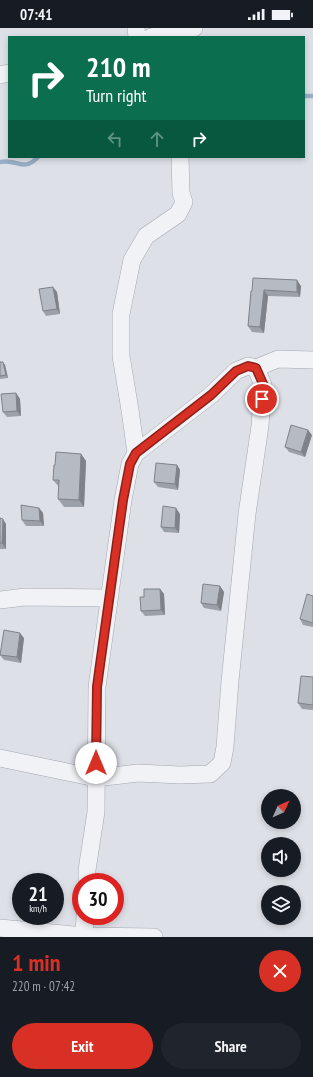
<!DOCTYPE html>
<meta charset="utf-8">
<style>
:root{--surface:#171b24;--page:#20242c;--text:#f1f3f6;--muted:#9ea1a6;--accent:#d93025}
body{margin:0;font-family:"PT Sans Narrow",sans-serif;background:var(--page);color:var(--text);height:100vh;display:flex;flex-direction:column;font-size:15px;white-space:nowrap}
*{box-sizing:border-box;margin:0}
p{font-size:13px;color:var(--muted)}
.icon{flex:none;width:22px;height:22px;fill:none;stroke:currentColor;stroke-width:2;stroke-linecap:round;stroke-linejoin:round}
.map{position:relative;height:909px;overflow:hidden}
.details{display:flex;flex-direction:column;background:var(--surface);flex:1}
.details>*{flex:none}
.banner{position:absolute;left:8px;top:8px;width:297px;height:122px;border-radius:0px;box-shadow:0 2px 6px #0003;background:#0b6e4f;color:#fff;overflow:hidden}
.needle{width:26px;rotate:45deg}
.fabs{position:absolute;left:261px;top:761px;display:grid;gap:8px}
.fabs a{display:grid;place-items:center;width:40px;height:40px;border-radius:50%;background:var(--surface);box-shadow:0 2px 6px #0003;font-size:20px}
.speed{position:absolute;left:12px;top:845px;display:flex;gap:8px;font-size:20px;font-weight:700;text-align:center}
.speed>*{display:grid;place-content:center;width:52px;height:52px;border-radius:50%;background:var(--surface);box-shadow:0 2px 6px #0003;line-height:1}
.speed small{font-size:10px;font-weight:400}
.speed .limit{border:6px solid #d22;background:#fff;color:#111}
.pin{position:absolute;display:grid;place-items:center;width:34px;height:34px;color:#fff;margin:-17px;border:2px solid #fff;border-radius:50%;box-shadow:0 1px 4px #0007}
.me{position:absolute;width:44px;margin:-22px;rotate:0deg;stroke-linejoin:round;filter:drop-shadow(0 0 3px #0008)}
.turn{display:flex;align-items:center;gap:14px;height:84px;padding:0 12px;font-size:18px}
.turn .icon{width:52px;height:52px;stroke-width:2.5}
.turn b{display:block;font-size:28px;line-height:34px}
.lanes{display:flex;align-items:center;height:38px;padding:0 12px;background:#0003;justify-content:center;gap:20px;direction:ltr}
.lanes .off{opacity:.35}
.round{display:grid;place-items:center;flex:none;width:42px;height:42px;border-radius:21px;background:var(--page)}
.overview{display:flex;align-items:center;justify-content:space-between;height:68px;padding:0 12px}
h1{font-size:24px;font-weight:600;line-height:30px;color:var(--accent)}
.action{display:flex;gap:8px;margin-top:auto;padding:8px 12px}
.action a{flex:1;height:46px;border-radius:24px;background:var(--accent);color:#fff;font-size:16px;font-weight:600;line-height:46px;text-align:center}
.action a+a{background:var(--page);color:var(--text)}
.status{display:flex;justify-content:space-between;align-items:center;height:28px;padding:0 20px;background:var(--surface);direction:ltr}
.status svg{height:11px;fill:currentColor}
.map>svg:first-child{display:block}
</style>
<div class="status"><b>07:41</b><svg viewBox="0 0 49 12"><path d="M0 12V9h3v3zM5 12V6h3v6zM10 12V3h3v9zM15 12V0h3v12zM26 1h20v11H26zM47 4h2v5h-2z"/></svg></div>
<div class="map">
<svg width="313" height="909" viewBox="0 0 313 909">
<rect width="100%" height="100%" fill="#dde1e7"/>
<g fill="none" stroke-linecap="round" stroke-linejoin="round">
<path stroke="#99aec6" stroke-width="4.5" d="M304,68h9
M0,134c17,-4 23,11 38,-5"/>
<defs>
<path id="minor" d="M136,0l1,9
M151,9l43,-9
M0,47l9,-2
M256,340l22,-9 35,1
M136,425l-6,-43 -9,-54v-42l11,-54 14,-24 32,-22 6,-12 -3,-9 -1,-36
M0,572l25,-3 83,1
M0,730l96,20 42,-5 42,2 30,-1 12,-11 3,-16 5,-66 17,-167 13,-88 3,-41 -7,-17 -8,-2 -12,5 -25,24 -75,58 -6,11 -7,36 -26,187 -1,125 -9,58v12
M0,900l84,8 70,1
M84,909l1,-21"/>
</defs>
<use href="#minor" stroke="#a3a8b1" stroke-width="18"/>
<use href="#minor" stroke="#f0f2f5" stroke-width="17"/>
</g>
<path fill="#9ca0a8" d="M301,258l-1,11 -32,-1 -4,37 -12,-1 -4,-6 3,-35z
M57,264l3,22 -14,2 -3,-5z
M0,334l5,3 3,13 -8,1z
M16,365l4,6 1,17 -14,1 -4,-5z
M312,407l-7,22 -16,-5 -4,-5z
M81,426l5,7 -2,46h-20l-6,-8 1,-12 -6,-7 2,-15z
M177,437l3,5 -2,20 -20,-3 -4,-5z
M39,480l4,5 1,13h-18l-4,-6z
M180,486l-1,19 -15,-1 -3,-5z
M0,490l6,6v25h-6z
M220,558l4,6 -3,19 -17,-3 -3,-5z
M160,561l4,5 1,21 -20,1 -4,-5 3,-14z
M313,568v31l-10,-2 -3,-6z
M24,610l-3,25 -17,-3 -4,-5z
M313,649v33l-11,-1 -4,-6z"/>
<path fill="#7f8288" d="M297,252l4,6 -1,11 -3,-5z
M53,259l4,5 3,22 -3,-5z
M264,262l4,6 -4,37 -4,-6z
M3,334l2,3 3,13 -2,-3z
M16,365l4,6 1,17 -4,-5z
M308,402l4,5 -7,22 -4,-5z
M81,426l5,7 -2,46 -5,-7z
M177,437l3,5 -2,20 -3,-6z
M39,480l4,5 1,13 -4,-5z
M176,480l4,6 -1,19 -4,-5z
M3,491l3,5v25l-4,-6z
M220,558l4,6 -3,19 -4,-6z
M160,561l4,5 1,21 -4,-5z
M20,605l4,5 -3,25 -4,-6z"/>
<path fill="#b5bac3" stroke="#7f8288" d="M253,250l44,2v12l-33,-2 -4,37 -12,-1 3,-35h1z
M53,259l4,22 -14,2 -4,-22z
M0,334h3l3,13 -6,1z
M16,365l1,18 -14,1 -2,-18z
M291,397l17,5 -7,22 -16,-5z
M56,424l25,2 -2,46 -21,-1 1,-19h-6l1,-15h1z
M156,435l21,2 -2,19 -21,-2z
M21,477l18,3 1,13 -18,-1z
M163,478l13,2 -1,20 -14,-1z
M0,490l3,1 -1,24h-2z
M203,556l17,2 -3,19 -16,-2z
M144,561h16l1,21 -20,1 -1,-14h4z
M307,566l6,2v27l-13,-4z
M4,602l16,3 -3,24 -17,-2z
M301,648l12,1v28l-15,-2z"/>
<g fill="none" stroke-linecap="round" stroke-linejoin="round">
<defs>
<path id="route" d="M96,735l1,-76 2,-15 24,-172 7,-36 6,-11 75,-58 25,-24 12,-5 8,2 8,18 -2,13"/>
</defs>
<use href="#route" stroke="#8d1f18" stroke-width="10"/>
<use href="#route" stroke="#d93025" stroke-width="7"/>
</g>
</svg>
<div class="fabs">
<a><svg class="needle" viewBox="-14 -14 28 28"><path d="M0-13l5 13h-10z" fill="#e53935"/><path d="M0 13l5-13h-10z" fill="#9ea1a6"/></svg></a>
<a><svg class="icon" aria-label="sound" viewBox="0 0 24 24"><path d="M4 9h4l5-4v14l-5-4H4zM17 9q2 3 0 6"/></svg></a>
<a><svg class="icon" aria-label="layers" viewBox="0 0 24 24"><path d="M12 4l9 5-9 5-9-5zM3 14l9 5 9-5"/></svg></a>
</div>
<div class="speed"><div>21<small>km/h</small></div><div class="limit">30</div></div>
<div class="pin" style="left:262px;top:371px;background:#d93025"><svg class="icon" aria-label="arrive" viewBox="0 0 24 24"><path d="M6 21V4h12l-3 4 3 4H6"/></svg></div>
<svg class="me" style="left:96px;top:735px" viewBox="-20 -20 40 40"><circle r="19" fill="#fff"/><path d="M0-13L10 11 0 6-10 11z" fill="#d93025"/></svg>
<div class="banner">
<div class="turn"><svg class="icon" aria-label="right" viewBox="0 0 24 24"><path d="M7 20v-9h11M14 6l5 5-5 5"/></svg><div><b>210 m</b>Turn right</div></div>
<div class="lanes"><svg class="icon off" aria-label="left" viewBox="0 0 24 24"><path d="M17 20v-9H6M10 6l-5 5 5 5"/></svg><svg class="icon off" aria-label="ahead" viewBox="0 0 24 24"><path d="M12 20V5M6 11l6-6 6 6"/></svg><svg class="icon" aria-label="right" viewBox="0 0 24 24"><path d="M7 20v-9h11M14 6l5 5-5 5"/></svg></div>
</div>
</div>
<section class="details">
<div class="overview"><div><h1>1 min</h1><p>220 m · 07:42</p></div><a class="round" style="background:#d93025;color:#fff"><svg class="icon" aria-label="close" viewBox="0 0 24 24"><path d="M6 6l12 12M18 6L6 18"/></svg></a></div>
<div class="action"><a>Exit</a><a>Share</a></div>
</section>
